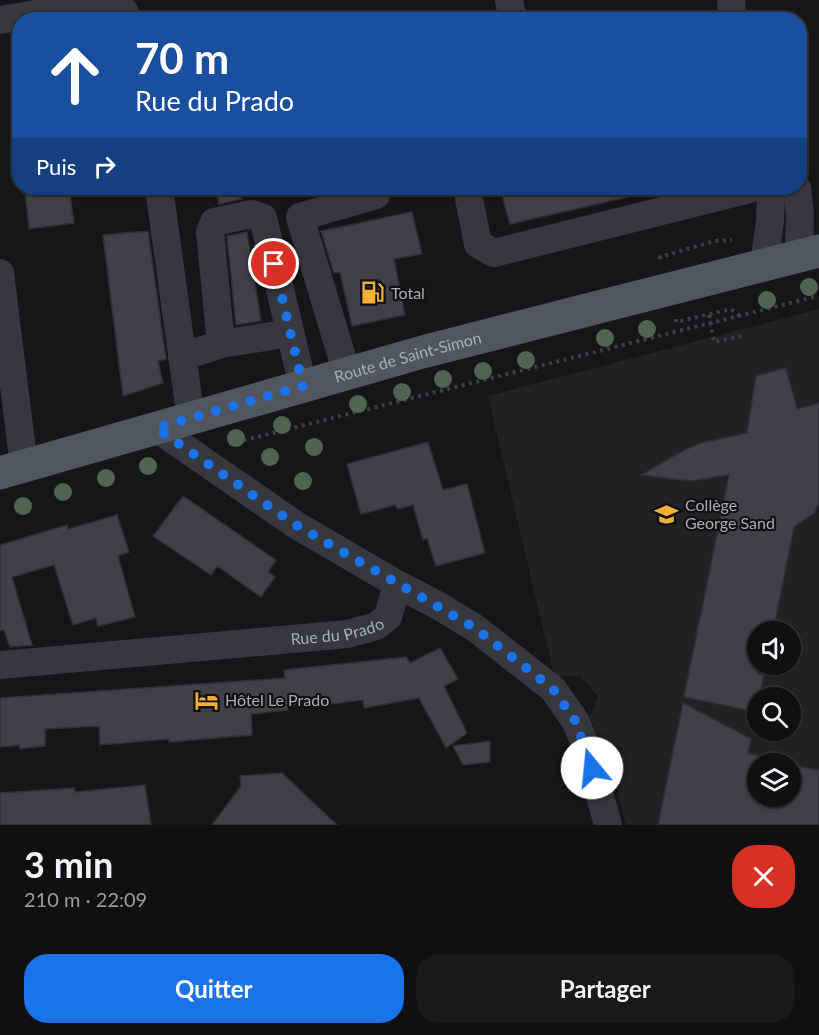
<!DOCTYPE html>
<html lang="fr">
<meta charset="utf-8">
<style>
:root{--surface:#101012;--page:#19191b;--text:#f1f3f6;--muted:#9c9d9f;--line:#303032;--accent:#1a73e8}
body{margin:0;font-family:Lato,sans-serif;background:var(--page);color:var(--text);height:100vh;display:flex;flex-direction:column;font-size:22px;white-space:nowrap}
*{box-sizing:border-box;margin:0}
p{font-size:20px;color:var(--muted)}
.icon{flex:none;width:33px;height:33px;fill:none;stroke:currentColor;stroke-width:2;stroke-linecap:round;stroke-linejoin:round}
.map{position:relative;height:825px;overflow:hidden}
.panel{display:flex;flex-direction:column;background:var(--surface);flex:1}
.panel>*{flex:none}
.banner{position:absolute;left:12px;top:12px;width:795px;height:183px;border-radius:24px;box-shadow:0 2px 4px #0004,0 0 0 2px var(--line);background:#1a4fa0;color:#fff;overflow:hidden}
.controls{position:absolute;left:747px;top:621px;display:grid;gap:12px}
.controls a{display:grid;place-items:center;width:54px;height:54px;border-radius:50%;background:var(--surface);box-shadow:0 2px 4px #0004,0 0 0 2px var(--line);font-size:30px}
.pin{position:absolute;display:grid;place-items:center;width:51px;height:51px;color:#fff;margin:-26px;border:3px solid #fff;border-radius:50%;box-shadow:0 2px 6px #0007}
.me{position:absolute;width:66px;margin:-33px;rotate:343deg;stroke-linejoin:round;filter:drop-shadow(0 0 4px #0008)}
.turn{display:flex;align-items:center;gap:21px;height:126px;padding:0 24px;font-size:27px}
.turn .icon{width:78px;height:78px;stroke-width:2.5}
.turn b{display:block;font-size:42px;line-height:51px}
.then{display:flex;align-items:center;height:57px;padding:0 24px;background:#0003;gap:12px;font-size:22px}
.round{display:grid;place-items:center;flex:none;width:63px;height:63px;border-radius:24px;background:var(--page)}
.overview{display:flex;align-items:center;justify-content:space-between;height:102px;padding:0 24px}
h1{font-size:36px;font-weight:700;line-height:45px}
.primary-button{display:flex;gap:12px;margin-top:auto;padding:12px 24px}
.primary-button a{flex:1;height:69px;border-radius:24px;background:var(--accent);color:#fff;font-size:24px;font-weight:700;line-height:69px;text-align:center}
.primary-button a+a{background:var(--page);color:var(--text)}
.map>svg:first-child{display:block}
</style>
<div class="map">
<svg width="819" height="825" viewBox="0 0 819 825">
<rect width="100%" height="100%" fill="#161618"/>
<path fill="#222225" fill-rule="evenodd" d="M819,309v516h-193l-13,-51 -23,-57 8,-21 -18,-20h-26l-66,-280zM758,632h32v32h-32zM758,698h32v32h-32zM758,764h32v32h-32z"/>
<path fill="#404145" stroke="#303034" stroke-width="1.5" fill-rule="evenodd" d="M50,188h19l5,35 -45,6 -4,-38z
M216,188h24l2,11 -23,5z
M500,188h127l1,9 -118,27z
M412,212l10,42 -28,5 11,56 -53,11 -12,-54 -6,1 -13,-42z
M148,231l18,128 -8,2 5,22 -40,13 -20,-161z
M247,232l14,89 -25,4 -9,-89z
M786,368l11,41 22,-6v100l-5,10 -20,14 -21,105h-15v42l6,1 -5,23h-1l-1,14 -73,-15 45,-222 -39,6 -49,-6 43,-25 17,-7 46,-10 9,-57z
M428,442l15,48 24,-6 18,69 -49,13 -9,-28 -4,2 -10,-35 -15,4 -3,-4 -34,9 -14,-50z
M183,496l93,64 -8,12 7,5 -14,20 -44,-31 -6,9 -58,-39z
M117,515l12,37 -11,4 17,61 -37,9 -2,-8 -23,7 -19,-60 -42,12 20,68 -22,2 -6,-17h-4v-85l67,-20 1,4z
M440,648l18,31 -14,7 23,47 -21,15 -27,-50 -55,10 -1,-8 -32,4 -1,-3 -43,4 1,5 -37,4 1,21 -83,7v-3l-69,6 -1,-19 -54,3v17l-25,3 -1,-4 -19,2v-49l285,-20 -1,-8 122,-13 4,6z
M683,703l68,36 -3,15 38,4 15,9 18,3v55h-161zM758,764h32v32h-32z
M490,741v21l-27,3 -10,-19z
M282,773l55,52h-125l29,-39 -1,-10z
M145,785l6,40h-151v-32l74,-5 1,4z"/>
<g fill="none" stroke-linecap="round" stroke-linejoin="round">
<path stroke="#3d3f44" stroke-width="4" stroke-dasharray="3 4.5" stroke-linecap="butt" d="M661,259l-1,-2 54,-16 18,-1
M709,315l5,27 27,-6
M676,319v3l55,-13 9,7
M229,444l585,-147 -5,-12"/>
<g stroke="#37383d" stroke-width="28">
<path d="M509,0l4,20"/>
<path d="M731,0l1,20"/>
<path d="M0,20l103,-17 21,8 4,9"/>
<path d="M159,188l32,231"/>
<path d="M467,188l11,56 16,9 260,-65"/>
<path d="M797,188l3,26 -1,42"/>
<path d="M764,264l6,-43 1,-26 -6,-7"/>
<path d="M0,273l24,193"/>
<path d="M221,344l69,-11"/>
<path d="M182,357l39,-13 -11,-112 4,-10 38,-8 11,4 40,168"/>
<path d="M347,374l-47,-157 76,-22"/>
<path d="M397,584l42,22 36,22 78,61 23,33 11,27 21,76"/>
<path id="s1" d="M0,665l348,-31 28,-8 12,-9 9,-33 -101,-59 -140,-97"/>
</g>
<path stroke="#53555c" stroke-width="33" id="s2" d="M0,473l426,-122 393,-100"/>
</g>
<g fill="#506452">
<circle cx="809" cy="287" r="9"/>
<circle cx="767" cy="300" r="9"/>
<circle cx="647" cy="329" r="9"/>
<circle cx="605" cy="338" r="9"/>
<circle cx="526" cy="360" r="9"/>
<circle cx="483" cy="371" r="9"/>
<circle cx="443" cy="379" r="9"/>
<circle cx="402" cy="392" r="9"/>
<circle cx="358" cy="404" r="9"/>
<circle cx="282" cy="425" r="9"/>
<circle cx="236" cy="438" r="9"/>
<circle cx="314" cy="447" r="9"/>
<circle cx="270" cy="457" r="9"/>
<circle cx="148" cy="466" r="9"/>
<circle cx="106" cy="478" r="9"/>
<circle cx="303" cy="481" r="9"/>
<circle cx="63" cy="492" r="9"/>
<circle cx="23" cy="506" r="9"/>
</g>
<g fill="none" stroke-linecap="round" stroke-linejoin="round">
<path stroke="#1a73e8" stroke-width="10" stroke-dasharray="0 18" d="M274,264l29,122 -147,42 140,97 179,103 78,61 23,33 16,46"/>
</g>
<defs>
<symbol id="fuel-bare" viewBox="-9 -9 18 18"><path d="M-5.5-6h7V0h2V4h1.3V-2.5L3-4.5l.8-.8L6-3V5H2.5V1h-1V6h-7ZM-4.2-4.7v3.2H.2V-4.7Z" fill="#f2b134" stroke="#111113" stroke-width="2.5" paint-order="stroke"/></symbol>
<symbol id="school-bare" viewBox="-9 -9 18 18"><path d="M0-5L7-2L0 1L-7-2ZM-4 1L0 2.5L4 1V4Q0 6-4 4Z" fill="#f2b134" stroke="#111113" stroke-width="2.5" paint-order="stroke"/></symbol>
<symbol id="hotel-bare" viewBox="-9 -9 18 18"><path d="M-6-4.5h1.5V1H6V5H4.5V3h-9V5H-6ZM-4 0a1.8 1.8 0 1 1 3.6 0ZM.5 0V-2.5h3Q6-2.5 6 0Z" fill="#f2b134" stroke="#111113" stroke-width="2.5" paint-order="stroke"/></symbol>
</defs>
<g fill-rule="evenodd">
<use href="#fuel-bare" x="356" y="276" width="33" height="33"/>
<use href="#school-bare" x="650" y="498" width="33" height="33"/>
<use href="#hotel-bare" x="190" y="684" width="33" height="33"/>
</g>
<g text-anchor="middle" stroke-width="4.5" stroke-linejoin="round" paint-order="stroke">
<g font-size="16" fill="#a8adb8" stroke="#111113" text-anchor="start">
<text x="391" y="299">Total</text>
<text x="685" y="511">Collège<tspan x="685" dy="18">George Sand</tspan></text>
<text x="225" y="706">Hôtel Le Prado</text>
</g>
<g font-size="16" fill="#a8adb8" stroke="#111113">
<text dy="6" stroke="none"><textPath href="#s2" startOffset="424">Route de Saint-Simon</textPath></text>
<text dy="6" stroke="none"><textPath href="#s1" startOffset="339">Rue du Prado</textPath></text>
</g>
</g>
</svg>
<div class="controls">
<a><svg class="icon" aria-label="sound" viewBox="0 0 24 24"><path d="M4 9h4l5-4v14l-5-4H4zM17 9q2 3 0 6"/></svg></a>
<a><svg class="icon" aria-label="search" viewBox="0 0 24 24"><circle cx="10" cy="10" r="6"/><path d="M15 15l6 6"/></svg></a>
<a><svg class="icon" aria-label="layers" viewBox="0 0 24 24"><path d="M12 4l9 5-9 5-9-5zM3 14l9 5 9-5"/></svg></a>
</div>
<div class="pin" style="left:274px;top:264px;background:#d93025"><svg class="icon" aria-label="arrive" viewBox="0 0 24 24"><path d="M6 21V4h12l-3 4 3 4H6"/></svg></div>
<svg class="me" style="left:592px;top:768px" viewBox="-20 -20 40 40"><circle r="19" fill="#fff"/><path d="M0-13L10 11 0 6-10 11z" fill="#1a73e8"/></svg>
<div class="banner">
<div class="turn"><svg class="icon" aria-label="ahead" viewBox="0 0 24 24"><path d="M12 20V5M6 11l6-6 6 6"/></svg><div><b>70 m</b>Rue du Prado</div></div>
<div class="then">Puis<svg class="icon" aria-label="right" viewBox="0 0 24 24"><path d="M7 20v-9h11M14 6l5 5-5 5"/></svg></div>
</div>
</div>
<section class="panel">
<div class="overview"><div><h1>3 min</h1><p>210 m · 22:09</p></div><a class="round" style="background:#d93025;color:#fff"><svg class="icon" aria-label="close" viewBox="0 0 24 24"><path d="M6 6l12 12M18 6L6 18"/></svg></a></div>
<div class="primary-button"><a>Quitter</a><a>Partager</a></div>
</section>
